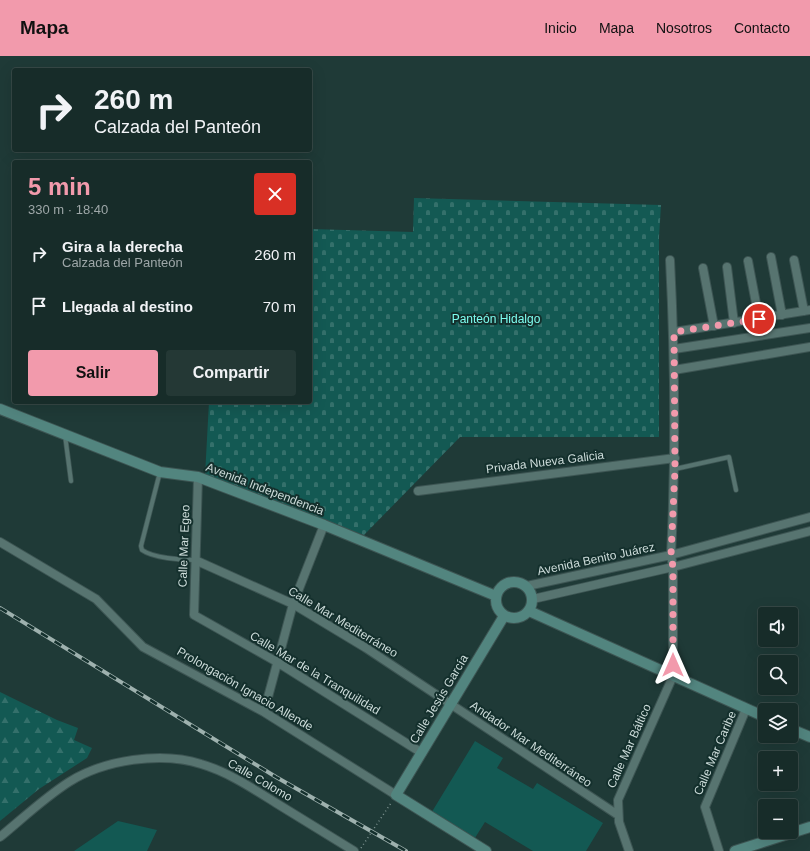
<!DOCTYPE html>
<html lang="es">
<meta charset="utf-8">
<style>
:root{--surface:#172c29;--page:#243835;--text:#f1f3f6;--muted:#9ea7a8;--line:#364846;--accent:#f29aac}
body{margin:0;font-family:Helvetica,sans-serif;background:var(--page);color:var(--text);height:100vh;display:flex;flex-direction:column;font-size:15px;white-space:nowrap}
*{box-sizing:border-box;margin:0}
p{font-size:13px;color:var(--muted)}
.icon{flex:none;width:22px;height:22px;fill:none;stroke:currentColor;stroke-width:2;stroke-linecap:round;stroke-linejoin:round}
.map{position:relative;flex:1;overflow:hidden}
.drawer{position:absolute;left:12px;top:104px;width:300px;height:244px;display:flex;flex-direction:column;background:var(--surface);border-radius:4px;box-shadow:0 4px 16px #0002,0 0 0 1px var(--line)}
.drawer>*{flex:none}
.banner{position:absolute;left:12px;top:12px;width:300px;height:84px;border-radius:4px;box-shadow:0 4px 16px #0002,0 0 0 1px var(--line);background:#172c29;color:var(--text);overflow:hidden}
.fabs{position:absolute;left:758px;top:551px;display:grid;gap:8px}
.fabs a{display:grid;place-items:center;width:40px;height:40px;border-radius:4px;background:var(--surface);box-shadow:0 4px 16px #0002,0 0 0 1px var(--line);font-size:20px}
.pin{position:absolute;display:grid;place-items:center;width:34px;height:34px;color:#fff;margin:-17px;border:2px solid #fff;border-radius:50%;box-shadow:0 1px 4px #0007}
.me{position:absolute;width:44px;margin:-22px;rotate:0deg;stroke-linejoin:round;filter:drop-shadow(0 0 3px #0008)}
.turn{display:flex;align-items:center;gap:14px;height:84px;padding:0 16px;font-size:18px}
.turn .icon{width:52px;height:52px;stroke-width:2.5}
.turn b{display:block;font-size:28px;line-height:34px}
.round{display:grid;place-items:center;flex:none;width:42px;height:42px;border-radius:4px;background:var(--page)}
.headline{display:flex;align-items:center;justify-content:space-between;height:68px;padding:0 16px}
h1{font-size:24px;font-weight:600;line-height:30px;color:var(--accent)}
.cta{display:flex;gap:8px;margin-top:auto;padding:8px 16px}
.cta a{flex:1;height:46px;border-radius:4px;background:var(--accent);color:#111;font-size:16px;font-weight:600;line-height:46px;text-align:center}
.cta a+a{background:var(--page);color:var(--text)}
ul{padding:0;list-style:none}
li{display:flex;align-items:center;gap:12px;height:52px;padding:0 16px}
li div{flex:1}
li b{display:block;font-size:15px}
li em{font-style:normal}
header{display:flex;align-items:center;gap:24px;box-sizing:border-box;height:56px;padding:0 20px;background:var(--accent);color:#111}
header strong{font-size:19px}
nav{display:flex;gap:22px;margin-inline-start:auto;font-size:14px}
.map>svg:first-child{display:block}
</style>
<header>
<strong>Mapa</strong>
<nav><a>Inicio</a><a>Mapa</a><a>Nosotros</a><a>Contacto</a></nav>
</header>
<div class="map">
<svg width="810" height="795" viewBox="0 0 810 795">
<defs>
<pattern id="forest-firs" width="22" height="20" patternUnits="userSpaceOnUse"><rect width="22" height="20" fill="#135953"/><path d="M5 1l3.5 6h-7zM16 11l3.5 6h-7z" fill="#34706b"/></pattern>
<pattern id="cemetery-stones" width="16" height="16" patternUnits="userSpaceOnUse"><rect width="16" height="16" fill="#135953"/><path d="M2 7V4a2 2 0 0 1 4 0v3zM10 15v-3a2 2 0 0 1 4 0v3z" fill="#34706b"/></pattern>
</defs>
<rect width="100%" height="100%" fill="#1f3a37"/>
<path fill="#135953" d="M475,685l28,17 -6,10 36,21 4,-6 66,40 -17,28h-53l-48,-29 -12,19 -43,-26z
M118,765l39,9 -10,21h-73z"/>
<path fill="url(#forest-firs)" d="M0,636l57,28 21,8 -4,12 18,8 -5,10 -48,31 -39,32z"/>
<path fill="url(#cemetery-stones)" d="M414,142l247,7 -2,32v200h-199l-96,98 -159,-59 4,-74h101v-173l103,3z"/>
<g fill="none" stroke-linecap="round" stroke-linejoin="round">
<defs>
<path id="lane" d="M65,379l6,46
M675,413l54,-12 7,33
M160,416l-19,74 1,4c11,8 39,10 53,10"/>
<path id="street" d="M771,201l11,58
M794,204l10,51
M748,205l11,58
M727,211l7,56
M703,212l11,58
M674,276l136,-22
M674,293l136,-21
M674,314l136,-23
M198,421l-4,138 83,47 145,91
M418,435l257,-33
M0,486l96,57 47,48 121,65 132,83
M195,504l98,44 73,44 252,167
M527,530l144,-31 139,-38
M533,543l140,-32 137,-36
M264,656l29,-108 31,-79
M0,781c22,-18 44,-39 69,-55 35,-22 92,-31 132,-18 27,8 51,24 75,39 26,16 52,32 78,48
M629,795l-10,-29 -1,-22 55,-124v-109l-2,-12c5,-99 4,-197 -1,-295
M719,795l-14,-44 41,-98"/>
<path id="secondary" d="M0,353l160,63 38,5 126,48 172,71
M496 544a18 18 0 1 1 36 0a18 18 0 1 1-36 0Z
M529,555l236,106
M791,673l19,8
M486,795l-90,-56 108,-179
M735,795l75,-24"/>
</defs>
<use href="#lane" stroke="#3d5553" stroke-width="5.5"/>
<use href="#street" stroke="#3d5553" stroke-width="10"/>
<use href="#secondary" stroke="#3d5553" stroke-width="12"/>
<path stroke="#7b908e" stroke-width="1.5" stroke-dasharray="1 3" stroke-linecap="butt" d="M361,792l30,-45"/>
<use href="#lane" stroke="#577470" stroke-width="4"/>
<use href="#street" stroke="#577470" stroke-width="8"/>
<use href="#secondary" stroke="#52857f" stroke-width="10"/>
<defs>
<path id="rail" d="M0,552l276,169 130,74"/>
</defs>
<use href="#rail" stroke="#9eb1ae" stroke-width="4"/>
<use href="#rail" stroke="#14302d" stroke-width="2.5" stroke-dasharray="8" stroke-linecap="butt"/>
</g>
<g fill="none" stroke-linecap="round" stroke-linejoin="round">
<path stroke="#f29aac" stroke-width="7" stroke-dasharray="0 12.6" d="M673,609v-98l-2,-12 4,-86 -1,-137 85,-13"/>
</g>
<g text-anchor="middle" stroke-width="4" stroke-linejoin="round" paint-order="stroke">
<g font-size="12" fill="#7dfcef" stroke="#14302d">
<text x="496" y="267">Panteón Hidalgo</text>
</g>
<g font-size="12" fill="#cddcda" stroke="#14302d">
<text transform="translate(545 406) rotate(-7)" y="4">Privada Nueva Galicia</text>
<text transform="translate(265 433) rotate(21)" y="4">Avenida Independencia</text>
<text transform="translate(184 490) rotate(-88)" y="4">Calle Mar Egeo</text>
<text transform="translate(596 503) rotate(-12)" y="4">Avenida Benito Juárez</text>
<text transform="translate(343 566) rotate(31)" y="4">Calle Mar Mediterráneo</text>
<text transform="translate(315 617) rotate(31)" y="4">Calle Mar de la Tranquilidad</text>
<text transform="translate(245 633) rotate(30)" y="4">Prolongación Ignacio Allende</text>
<text transform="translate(439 643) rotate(-59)" y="4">Calle Jesús García</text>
<text transform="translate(531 688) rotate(34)" y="4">Andador Mar Mediterráneo</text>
<text transform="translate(629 690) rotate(-66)" y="4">Calle Mar Báltico</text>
<text transform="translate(715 697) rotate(-67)" y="4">Calle Mar Caribe</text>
<text transform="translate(260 724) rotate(30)" y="4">Calle Colomo</text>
</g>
</g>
</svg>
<div class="fabs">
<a><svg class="icon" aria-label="sound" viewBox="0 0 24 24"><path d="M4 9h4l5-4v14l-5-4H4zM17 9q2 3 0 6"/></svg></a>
<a><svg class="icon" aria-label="search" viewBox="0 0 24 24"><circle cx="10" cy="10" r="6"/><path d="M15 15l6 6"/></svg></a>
<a><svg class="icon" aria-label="layers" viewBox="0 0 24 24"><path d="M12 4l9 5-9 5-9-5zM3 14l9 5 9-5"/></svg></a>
<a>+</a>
<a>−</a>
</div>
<div class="pin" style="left:759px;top:263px;background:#d93025"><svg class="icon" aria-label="arrive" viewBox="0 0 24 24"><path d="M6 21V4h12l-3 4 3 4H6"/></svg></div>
<svg class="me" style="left:673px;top:609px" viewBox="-20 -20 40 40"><path d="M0-17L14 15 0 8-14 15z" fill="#f29aac" stroke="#fff" stroke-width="4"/></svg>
<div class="banner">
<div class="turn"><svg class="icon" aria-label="right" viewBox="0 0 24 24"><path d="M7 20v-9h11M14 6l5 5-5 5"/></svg><div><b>260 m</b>Calzada del Panteón</div></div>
</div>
<section class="drawer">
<div class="headline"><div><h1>5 min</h1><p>330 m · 18:40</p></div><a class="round" style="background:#d93025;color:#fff"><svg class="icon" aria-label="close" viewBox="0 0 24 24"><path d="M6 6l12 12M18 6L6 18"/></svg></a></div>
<ul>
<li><svg class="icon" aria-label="right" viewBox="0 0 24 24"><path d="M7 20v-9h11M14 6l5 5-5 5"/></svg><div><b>Gira a la derecha</b><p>Calzada del Panteón</p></div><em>260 m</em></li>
<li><svg class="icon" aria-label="arrive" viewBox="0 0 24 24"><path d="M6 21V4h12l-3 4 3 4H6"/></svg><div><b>Llegada al destino</b></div><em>70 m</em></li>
</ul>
<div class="cta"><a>Salir</a><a>Compartir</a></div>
</section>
</div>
